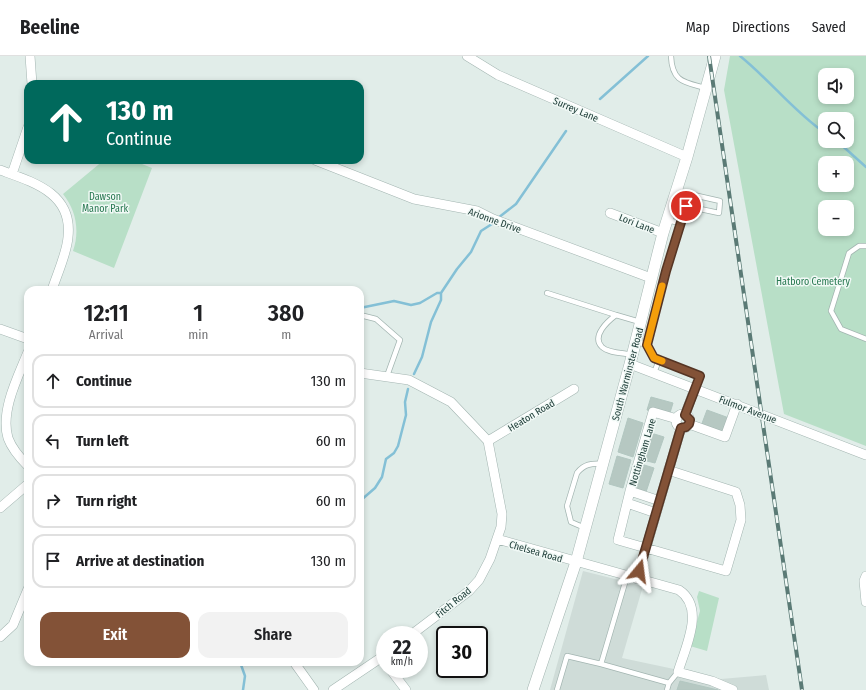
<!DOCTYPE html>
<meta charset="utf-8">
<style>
:root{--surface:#fff;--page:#f2f2f2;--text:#202124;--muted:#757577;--line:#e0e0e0;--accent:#835237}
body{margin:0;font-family:"Fira Sans Condensed",sans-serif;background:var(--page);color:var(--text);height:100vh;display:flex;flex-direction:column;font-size:15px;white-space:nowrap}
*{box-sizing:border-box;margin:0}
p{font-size:13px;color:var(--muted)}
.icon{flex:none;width:22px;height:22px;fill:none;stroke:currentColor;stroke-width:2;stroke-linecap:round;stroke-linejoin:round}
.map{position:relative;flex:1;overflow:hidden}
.details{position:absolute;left:24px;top:230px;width:340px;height:380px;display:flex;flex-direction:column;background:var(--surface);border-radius:12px;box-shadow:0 2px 6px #0003}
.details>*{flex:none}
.guide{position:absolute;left:24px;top:24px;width:340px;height:84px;border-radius:12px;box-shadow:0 2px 6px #0003;background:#00695c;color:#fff;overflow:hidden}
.buttons{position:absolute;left:818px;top:12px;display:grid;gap:8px}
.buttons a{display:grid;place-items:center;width:36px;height:36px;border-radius:8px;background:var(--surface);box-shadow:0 2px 6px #0003;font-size:20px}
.speed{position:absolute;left:376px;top:570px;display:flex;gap:8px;font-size:20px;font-weight:700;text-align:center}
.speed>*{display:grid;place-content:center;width:52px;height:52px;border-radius:50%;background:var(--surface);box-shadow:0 2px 6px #0003;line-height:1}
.speed small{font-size:10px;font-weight:400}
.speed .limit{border:2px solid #111;border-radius:6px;background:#fff;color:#111}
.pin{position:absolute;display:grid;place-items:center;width:34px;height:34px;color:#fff;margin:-17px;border:2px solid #fff;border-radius:50%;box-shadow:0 1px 4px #0007}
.me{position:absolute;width:44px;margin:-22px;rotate:16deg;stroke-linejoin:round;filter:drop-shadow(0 0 3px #0008)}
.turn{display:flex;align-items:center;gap:14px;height:84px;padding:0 16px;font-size:18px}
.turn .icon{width:52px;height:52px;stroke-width:2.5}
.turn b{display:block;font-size:28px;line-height:34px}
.eta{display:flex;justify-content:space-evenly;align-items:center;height:68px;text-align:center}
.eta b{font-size:24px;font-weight:600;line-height:28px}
.primary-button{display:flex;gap:8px;margin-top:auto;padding:8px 16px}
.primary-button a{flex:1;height:46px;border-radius:12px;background:var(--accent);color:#fff;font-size:16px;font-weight:600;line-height:46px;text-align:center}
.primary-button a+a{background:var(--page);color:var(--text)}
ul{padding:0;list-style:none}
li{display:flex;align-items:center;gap:12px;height:54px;margin:0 8px 6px;padding:0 8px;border:2px solid var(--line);border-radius:12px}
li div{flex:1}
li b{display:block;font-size:15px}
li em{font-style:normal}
header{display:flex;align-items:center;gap:24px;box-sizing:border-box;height:56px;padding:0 20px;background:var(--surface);border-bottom:1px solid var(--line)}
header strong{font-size:19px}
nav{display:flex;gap:22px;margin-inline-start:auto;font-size:14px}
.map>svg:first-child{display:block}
</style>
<header>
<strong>Beeline</strong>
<nav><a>Map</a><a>Directions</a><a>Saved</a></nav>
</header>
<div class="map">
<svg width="866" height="634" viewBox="0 0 866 634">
<rect width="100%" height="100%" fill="#e1ede9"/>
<path fill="#cfdcd8" d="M583,515l60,15 -21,72 99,21 45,-4 3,15h-219z"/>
<path fill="#b8dfc7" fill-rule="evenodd" d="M730,0h136v390l-82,-32 -60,-324zM825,19h22v22h-22zM825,63h22v22h-22zM825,107h22v22h-22zM825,151h22v22h-22z
M104,104h28l20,8 -38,100 -41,-17c7,-20 3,-41 -10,-57z
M699,535l20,7 -12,53 -17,-5 10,-35 -3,-14z"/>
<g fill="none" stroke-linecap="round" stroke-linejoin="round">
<path stroke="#84c0d6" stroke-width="2.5" d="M740,0c30,24 53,55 85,77
M600,43l48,-43
M837,85l29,26
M498,162l18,-14 50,-73
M360,252l34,-7 17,4 9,-2 17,-10h4
M414,318l8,-17 9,-35 10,-22v-7l16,-24 14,-17 10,-21 14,-9
M360,445l15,-13 7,-11 4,-18 8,-6 4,-7 8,-31 -1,-13 3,-13
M240,606l5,14 -2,14"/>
</g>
<path fill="#b6c8c2" stroke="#b2c7c1" d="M651,341l22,6 -4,13 -22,-6z
M707,354l22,8 -5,16 -23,-8z
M628,362l15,5 -10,34 -15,-5z
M651,377l13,4 -9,26 -12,-3z
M617,400l14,4 -8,28 -14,-4z
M641,408l13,4 -9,27 -13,-4z
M680,625l38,9h-41z"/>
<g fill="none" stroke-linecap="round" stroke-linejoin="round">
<defs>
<path id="service" d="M671,0c1,26 13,26 34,32
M667,164l13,3
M866,190h-7l-10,7 -18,58 10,18 25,10
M547,237l69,22
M360,259l16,4 24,21 -13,36
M637,286l10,3 19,-74 20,-65 33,7 1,-12 -44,-10
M647,289l7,12 46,19 -5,12
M633,299c-9,-2 -25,-2 -31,-8 -11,-11 6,-26 14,-32l24,7
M654,317l5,-13
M585,472l-14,-6 -4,-16 10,-33c7,-9 15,-10 26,-9
M601,608l68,19 9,-11
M557,634l10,-34 34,8 26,-88
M667,634l2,-7"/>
<path id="minor" d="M30,0l2,28
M467,0l31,19 189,82
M315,104l99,39 63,12 16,8 158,59
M0,114c33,12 73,23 68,67 -1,16 -11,37 -16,53
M12,118l16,-47
M610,157l53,20
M0,273l28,10
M28,296c-10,25 -28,59 -20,86 4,11 12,20 20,28
M630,308l236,91
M360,317l49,7 42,22 37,39 14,73 -1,13 -11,32 -11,21 -10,11 -58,44
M676 365a7 7 0 1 1 14 0a7 7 0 1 1-14 0Z
M685,359l10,-27
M689,368l36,13 12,-33
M488,385l86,-52
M668,414l68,22 4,13 1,15 -15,51 -108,-31 12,-49 23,-79 24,7
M630,435l30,10
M627,447l29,10
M0,452l28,-24
M497,483l182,51c27,18 6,58 -1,82l34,9 21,9
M866,520l-2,5 2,21
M637,523l44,-151
M0,581l13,-12 15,-36
M294,606l20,28
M390,613l16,21
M333,634l52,-35"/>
<path id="tertiary" d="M533,634l43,-128 54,-198 33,-131 24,-76 28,-101"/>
</defs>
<use href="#service" stroke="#a3b5b1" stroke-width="6"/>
<use href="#minor" stroke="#a3b5b1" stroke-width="10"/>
<use href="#tertiary" stroke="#a3b5b1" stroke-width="12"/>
<use href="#service" stroke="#fff" stroke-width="4.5"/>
<use href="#minor" stroke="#fff" stroke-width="9"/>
<use href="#tertiary" stroke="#fff" stroke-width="11"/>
<defs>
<path id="rail" d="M709,0l93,634"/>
</defs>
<use href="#rail" stroke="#5a7a75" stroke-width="4"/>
<use href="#rail" stroke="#f1f9f6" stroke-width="2.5" stroke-dasharray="8" stroke-linecap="butt"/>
</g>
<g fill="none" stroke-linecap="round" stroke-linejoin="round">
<defs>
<path id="route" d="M639,515l42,-143 5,-1 3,-3 1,-4 -5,-5 15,-39 -46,-18 -7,-13 19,-74 20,-65"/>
</defs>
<use href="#route" stroke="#553524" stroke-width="10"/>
<use href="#route" stroke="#835237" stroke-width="7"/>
<path stroke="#f59e0b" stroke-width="7" d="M662,230l-15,59 7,13 8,3"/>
</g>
<g text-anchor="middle" stroke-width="3" stroke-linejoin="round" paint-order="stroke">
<g font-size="10" fill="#203f3a" stroke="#f1f9f6">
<text transform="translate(576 53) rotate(23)" y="4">Surrey Lane</text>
<text transform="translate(495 164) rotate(20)" y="4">Arionne Drive</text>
<text transform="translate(637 167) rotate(21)" y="4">Lori Lane</text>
<text transform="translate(627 318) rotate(-75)" y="4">South Warminster Road</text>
<text transform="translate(748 353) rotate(21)" y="4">Fulmor Avenue</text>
<text transform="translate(531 359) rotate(-31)" y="4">Heaton Road</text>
<text transform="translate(642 396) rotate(-73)" y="4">Nottingham Lane</text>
<text transform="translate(536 495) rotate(16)" y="4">Chelsea Road</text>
<text transform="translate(453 546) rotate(-39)" y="4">Fitch Road</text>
</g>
<g font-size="10" fill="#277850" stroke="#f1f9f6">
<text x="105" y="144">Dawson<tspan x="105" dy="12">Manor Park</tspan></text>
<text x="813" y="229">Hatboro Cemetery</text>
</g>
</g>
</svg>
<div class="buttons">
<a><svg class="icon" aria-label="sound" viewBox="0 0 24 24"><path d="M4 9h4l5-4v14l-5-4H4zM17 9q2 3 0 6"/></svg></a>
<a><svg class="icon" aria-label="search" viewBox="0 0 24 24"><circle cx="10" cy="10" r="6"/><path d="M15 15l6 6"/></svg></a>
<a>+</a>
<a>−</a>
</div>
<div class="speed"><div>22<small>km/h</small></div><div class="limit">30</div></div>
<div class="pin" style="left:686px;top:150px;background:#d93025"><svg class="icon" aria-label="arrive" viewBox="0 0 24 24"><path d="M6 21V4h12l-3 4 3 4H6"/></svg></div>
<svg class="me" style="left:639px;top:515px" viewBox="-20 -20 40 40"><path d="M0-17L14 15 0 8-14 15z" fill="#835237" stroke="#fff" stroke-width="4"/></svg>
<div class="guide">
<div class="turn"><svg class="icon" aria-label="ahead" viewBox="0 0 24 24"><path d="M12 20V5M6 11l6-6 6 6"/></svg><div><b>130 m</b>Continue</div></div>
</div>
<section class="details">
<div class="eta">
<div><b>12:11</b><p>Arrival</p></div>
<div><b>1</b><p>min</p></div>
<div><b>380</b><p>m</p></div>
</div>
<ul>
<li><svg class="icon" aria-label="ahead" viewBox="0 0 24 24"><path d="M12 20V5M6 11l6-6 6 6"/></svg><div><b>Continue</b></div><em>130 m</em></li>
<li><svg class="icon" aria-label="left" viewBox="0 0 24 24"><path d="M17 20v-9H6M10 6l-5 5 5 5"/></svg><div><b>Turn left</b></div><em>60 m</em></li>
<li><svg class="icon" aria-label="right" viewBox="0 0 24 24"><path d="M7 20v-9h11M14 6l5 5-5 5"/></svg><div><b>Turn right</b></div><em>60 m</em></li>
<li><svg class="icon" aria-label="arrive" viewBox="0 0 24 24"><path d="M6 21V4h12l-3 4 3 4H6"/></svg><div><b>Arrive at destination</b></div><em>130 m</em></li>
</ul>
<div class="primary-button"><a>Exit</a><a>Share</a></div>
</section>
</div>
